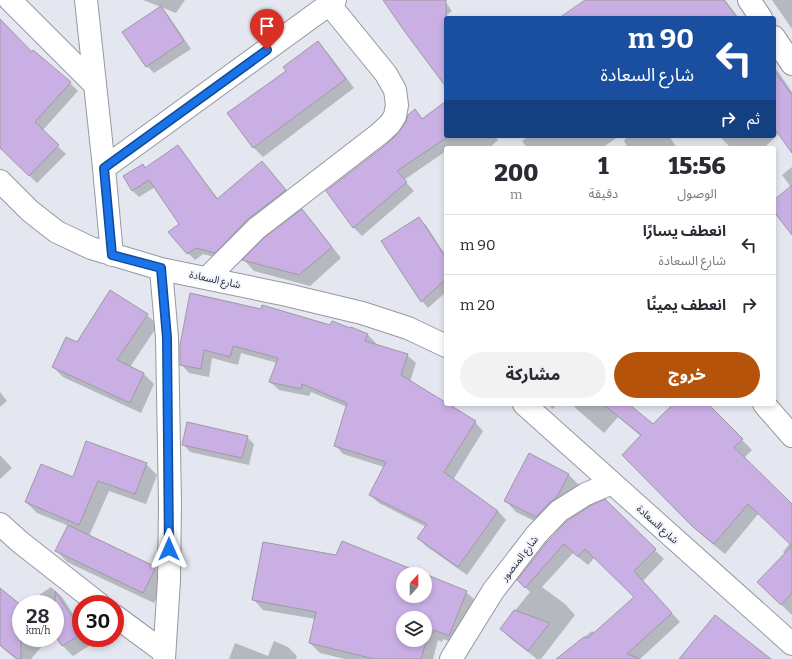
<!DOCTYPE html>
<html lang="ar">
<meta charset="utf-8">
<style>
:root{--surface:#fff;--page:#f2f2f3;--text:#2b2b33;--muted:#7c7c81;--line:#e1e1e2;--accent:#b45309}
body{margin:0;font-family:Bitter,"Noto Sans Arabic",serif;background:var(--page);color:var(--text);direction:rtl;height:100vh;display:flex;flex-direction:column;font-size:15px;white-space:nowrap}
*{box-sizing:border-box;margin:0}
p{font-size:13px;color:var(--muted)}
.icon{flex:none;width:22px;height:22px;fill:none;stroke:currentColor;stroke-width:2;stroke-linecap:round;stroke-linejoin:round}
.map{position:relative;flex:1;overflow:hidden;direction:ltr}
.details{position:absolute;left:444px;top:146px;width:332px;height:260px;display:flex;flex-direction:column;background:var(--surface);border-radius:4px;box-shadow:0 2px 6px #0003;direction:rtl}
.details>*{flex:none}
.top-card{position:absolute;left:444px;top:16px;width:332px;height:122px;border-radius:4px;box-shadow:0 2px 6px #0003;direction:rtl;background:#1a4fa0;color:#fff;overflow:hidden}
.needle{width:26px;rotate:21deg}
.controls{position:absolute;left:396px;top:567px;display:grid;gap:8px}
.controls a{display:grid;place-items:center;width:36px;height:36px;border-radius:50%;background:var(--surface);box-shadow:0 2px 6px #0003;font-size:20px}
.speed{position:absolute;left:12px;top:595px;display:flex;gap:8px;font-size:20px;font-weight:700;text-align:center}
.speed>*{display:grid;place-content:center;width:52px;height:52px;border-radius:50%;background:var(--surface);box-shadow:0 2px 6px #0003;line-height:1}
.speed small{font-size:10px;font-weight:400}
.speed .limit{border:6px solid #d22;background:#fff;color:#111}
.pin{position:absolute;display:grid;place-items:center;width:34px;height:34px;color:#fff;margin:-41px -17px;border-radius:50% 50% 50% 0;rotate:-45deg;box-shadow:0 0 4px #0007}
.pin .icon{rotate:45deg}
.me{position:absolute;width:44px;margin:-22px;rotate:0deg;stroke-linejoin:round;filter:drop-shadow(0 0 3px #0008)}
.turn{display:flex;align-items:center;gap:14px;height:84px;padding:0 16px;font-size:18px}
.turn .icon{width:52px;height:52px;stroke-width:2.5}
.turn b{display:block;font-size:28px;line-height:34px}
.then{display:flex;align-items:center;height:38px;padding:0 16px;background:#0003;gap:8px;font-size:15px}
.eta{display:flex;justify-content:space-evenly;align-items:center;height:68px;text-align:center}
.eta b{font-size:24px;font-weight:800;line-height:28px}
.action{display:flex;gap:8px;margin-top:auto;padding:8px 16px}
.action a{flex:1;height:46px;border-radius:24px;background:var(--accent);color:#fff;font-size:16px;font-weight:800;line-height:46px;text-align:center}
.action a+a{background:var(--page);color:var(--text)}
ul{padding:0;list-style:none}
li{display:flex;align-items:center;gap:12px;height:60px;padding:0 16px;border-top:1px solid var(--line)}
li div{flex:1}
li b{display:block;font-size:15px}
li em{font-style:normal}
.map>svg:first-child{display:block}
</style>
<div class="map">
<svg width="792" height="659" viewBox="0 0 792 659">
<rect width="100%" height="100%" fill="#e4e6f0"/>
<path fill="#0003" fill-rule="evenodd" d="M143,0h42l-9,13z
M390,0h54l8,11 -5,4 2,3h-3v65z
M586,0h139l14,18h-178z
M772,0h20v29z
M161,8l7,7 23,34 -37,24 -7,-7z
M0,20l32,33 38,30 8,8 -36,40 24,23 -29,29 -37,-36z
M318,43l9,9 27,36 -91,69 -9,-9 -25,-35 58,-42z
M774,66l18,26v60l-13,-19 -15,15h-33l-12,-12h55z
M446,102v34h49l3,4 -9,8h-43v3l-42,29 10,11 -52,45 -8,-8 -26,-37 59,-46 12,-11 16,-24 8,9z
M529,136h90l-17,12h-75l-5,-7z
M628,136h41l8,12h-49l-4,-7z
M178,147l6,7 34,45 44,-37 30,35 -70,62 -19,-5 -8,6 -7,-7 -7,-29 -26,-37 -16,10 -7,-7 10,-25 4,4z
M792,167v66l-18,-23v-8l17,-15 -9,-12z
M302,211l10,10 29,37 -31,28 -56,-15 -10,-11z
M419,218l7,7 20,31v36l-18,16 -6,-7z
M147,315l11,10 -28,42 14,7 10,10 -13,29 -78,-36 -10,-10 24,-24z
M331,327l37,8 8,8 -1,2 32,10 9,8 -6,19 65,40 8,9 -30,49 45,31 8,9 -39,55 -41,-29 -8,-8 8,-11 -47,-24 -9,-8 14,-28 -41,-13 -8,-9 12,-38 -36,-15 -2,4 -30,-6 -9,-8 7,-19 -36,-10 -3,12 -26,-7 -3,19 -20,-4 -8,-9v-19z
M0,392l7,9 -7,6z
M547,404h9l-3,5z
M571,404h59l-1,1 24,21 22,-22h32l45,46 -8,8 48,47v110l-23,-22 16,-39 -2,-2 7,-9 -31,-30 -34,41 -21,-17 -81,-82 19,-18 -24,-20 -14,16z
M247,437l7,7 -5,21 -59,-13 -7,-8z
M530,454l39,21 10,10 -32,42 -31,-15 -10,-11z
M0,455l12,13 -12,11z
M146,464l11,11 -11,29 -37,-13 -20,45 66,32 11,11 -12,24 -87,-41 -10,-11 12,-25 -32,-13 -11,-11z
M605,501l59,58 -21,22 37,41 -40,37h-82l34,-28 3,2 41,-36 -41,-40 -7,8 -15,-12 -31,34 23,17 10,11 -34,44h-4l-26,-20 -10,-11 29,-36 -12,-12z
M264,543l158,31h-19v22h22v-21l41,17 10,9 -17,44 -16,-6 -1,3 -4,-2 -5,19h-88l-25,-6 -10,-10 6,-24 -53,-9 -9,-10zM403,618h22v22h-22z
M51,587l11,10 19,29v12h8l3,6 -19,12 -10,-10 -8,-12v-30h-29z
M0,589l21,18v31h28l-18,21h-15l-16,-13z
M274,641l14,6 9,9 -1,3h-67l6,-16 33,13z"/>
<path fill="#c9afe4" stroke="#9e9aa3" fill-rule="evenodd" d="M383,0h63v87l-41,-55z
M585,0h139l13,18h-178z
M161,6l23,35 -38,26 -24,-35z
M0,19l32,33 1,-2 38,32 -36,40 24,23 -30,31 -29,-28z
M318,41l28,38 -93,69 -26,-35 59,-42 -3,-4z
M774,70l18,25v58l-18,-25z
M446,101v37l-49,33 10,11 -54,46 -27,-37 61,-47 11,-11 8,-11 2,-7 7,-6 7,10z
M178,145l39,54 45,-38 24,29 -38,29 -33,34 -19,-5 -9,6 -19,-22 11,-8 -30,-44 -17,11 -9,-15 20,-12 2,4z
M792,185v50l-18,-23v-12z
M302,209l29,37v2l-32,27 -57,-15 23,-23z
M419,217l27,41v21l-25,23 -40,-61z
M110,290l38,24 -31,46 27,13 -14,30 -78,-36 14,-30 11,5z
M190,293l71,16 1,-4 68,20 2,-4 18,7 1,-1 17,7 -3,7 43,13 -7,21 75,46 -32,51 54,39 -40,56 -41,-29 10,-14 -58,-29 17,-33 -52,-16 13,-43 -45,-19 -1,5 -32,-7 9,-24 -45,-12 -3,11 -26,-7 -3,19 -21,-4v-20z
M603,404h26l24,20 20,-20h35l35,35 -9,8 58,57v89l-11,12 -24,-23 35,-36 -44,-42 -34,40 -21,-17 -71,-72 19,-20z
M187,422l61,14 -6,22 -60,-13z
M86,441l61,22 -12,31 -37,-13 -19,44 -54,-23 16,-38 32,13z
M529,453l40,21 -12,23 -7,5 -14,15 -32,-16z
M605,499l51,50 -22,22 38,42 -45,41 11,4v1h-82l28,-22 4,1 46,-41 -49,-48 -7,8 -14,-13 -39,44 -8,-8 29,-37 21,-22 25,-16z
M68,525l88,42 -13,26 -88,-42z
M342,541l82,33h-21v22h22v-22l42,17 -18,45 -15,-6 -1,3 -4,-1 -8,27h-47l-65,-16 7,-31 -64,-12 11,-58 73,13zM403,618h22v22h-22z
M0,588l21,17v54h-4l-17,-14z
M55,591l26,39v4l-19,12 -7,-10z
M514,610l36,13 -22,28 -28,-22z
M715,615l56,44h-92z"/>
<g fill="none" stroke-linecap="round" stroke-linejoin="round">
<defs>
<path id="minor" d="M10,0l85,85
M86,0l18,168 8,87
M749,0l12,18
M774,37l18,27
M104,168l231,-168
M0,181l30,30 27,21 34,16 70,21 126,26 75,18 46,15 38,18
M161,269l6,69 3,166 -1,76 -5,79
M207,278l50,-50 122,-94 11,-10 5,-8 2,-11 -2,-15 -9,-16 -57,-70
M524,404l268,240
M764,404l28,32
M0,524l20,18 79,62
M115,616l49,36
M451,659l42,-68 43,-56 23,-24 27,-17 26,-11"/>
</defs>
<use href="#minor" stroke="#9698a1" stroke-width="24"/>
<use href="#minor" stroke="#fff" stroke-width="22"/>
</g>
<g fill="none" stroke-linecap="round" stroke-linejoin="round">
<defs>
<path id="route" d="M169,549l-2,-211 -6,-70 -49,-13 -8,-87 163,-118"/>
</defs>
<use href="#route" stroke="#114b97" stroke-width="10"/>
<use href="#route" stroke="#1a73e8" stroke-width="7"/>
</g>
<g text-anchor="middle" stroke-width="4" stroke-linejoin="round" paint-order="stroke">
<g font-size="10" fill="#25262a" stroke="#f1f4fe">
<text transform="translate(215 279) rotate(12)" y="4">شارع السعادة</text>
<text transform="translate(658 524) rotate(42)" y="4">شارع السعادة</text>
<text transform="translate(519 558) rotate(-52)" y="4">شارع المنصور</text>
</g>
</g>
</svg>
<div class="controls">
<a><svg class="needle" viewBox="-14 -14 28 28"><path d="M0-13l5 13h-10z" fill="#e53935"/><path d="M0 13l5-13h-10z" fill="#7c7c81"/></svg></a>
<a><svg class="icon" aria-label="layers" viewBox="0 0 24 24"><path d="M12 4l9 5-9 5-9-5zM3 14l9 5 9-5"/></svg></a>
</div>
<div class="speed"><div>28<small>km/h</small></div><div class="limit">30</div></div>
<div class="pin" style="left:267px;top:50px;background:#d93025"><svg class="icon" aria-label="arrive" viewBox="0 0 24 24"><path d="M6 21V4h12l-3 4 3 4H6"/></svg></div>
<svg class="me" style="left:169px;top:549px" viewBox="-20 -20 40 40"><path d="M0-17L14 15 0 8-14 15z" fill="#1a73e8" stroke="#fff" stroke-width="4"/></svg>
<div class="top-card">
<div class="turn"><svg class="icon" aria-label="left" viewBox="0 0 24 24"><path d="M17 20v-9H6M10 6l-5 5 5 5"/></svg><div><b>90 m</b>شارع السعادة</div></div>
<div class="then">ثم<svg class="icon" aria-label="right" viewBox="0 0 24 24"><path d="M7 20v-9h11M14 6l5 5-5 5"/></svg></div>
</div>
<section class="details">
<div class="eta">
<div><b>15:56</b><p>الوصول</p></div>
<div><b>1</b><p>دقيقة</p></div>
<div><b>200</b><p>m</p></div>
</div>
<ul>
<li><svg class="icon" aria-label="left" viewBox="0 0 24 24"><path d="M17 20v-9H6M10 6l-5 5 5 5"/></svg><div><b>انعطف يسارًا</b><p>شارع السعادة</p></div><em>90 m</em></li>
<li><svg class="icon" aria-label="right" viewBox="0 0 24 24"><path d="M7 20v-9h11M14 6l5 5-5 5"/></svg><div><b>انعطف يمينًا</b></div><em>20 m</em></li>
</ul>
<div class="action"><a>خروج</a><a>مشاركة</a></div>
</section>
</div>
